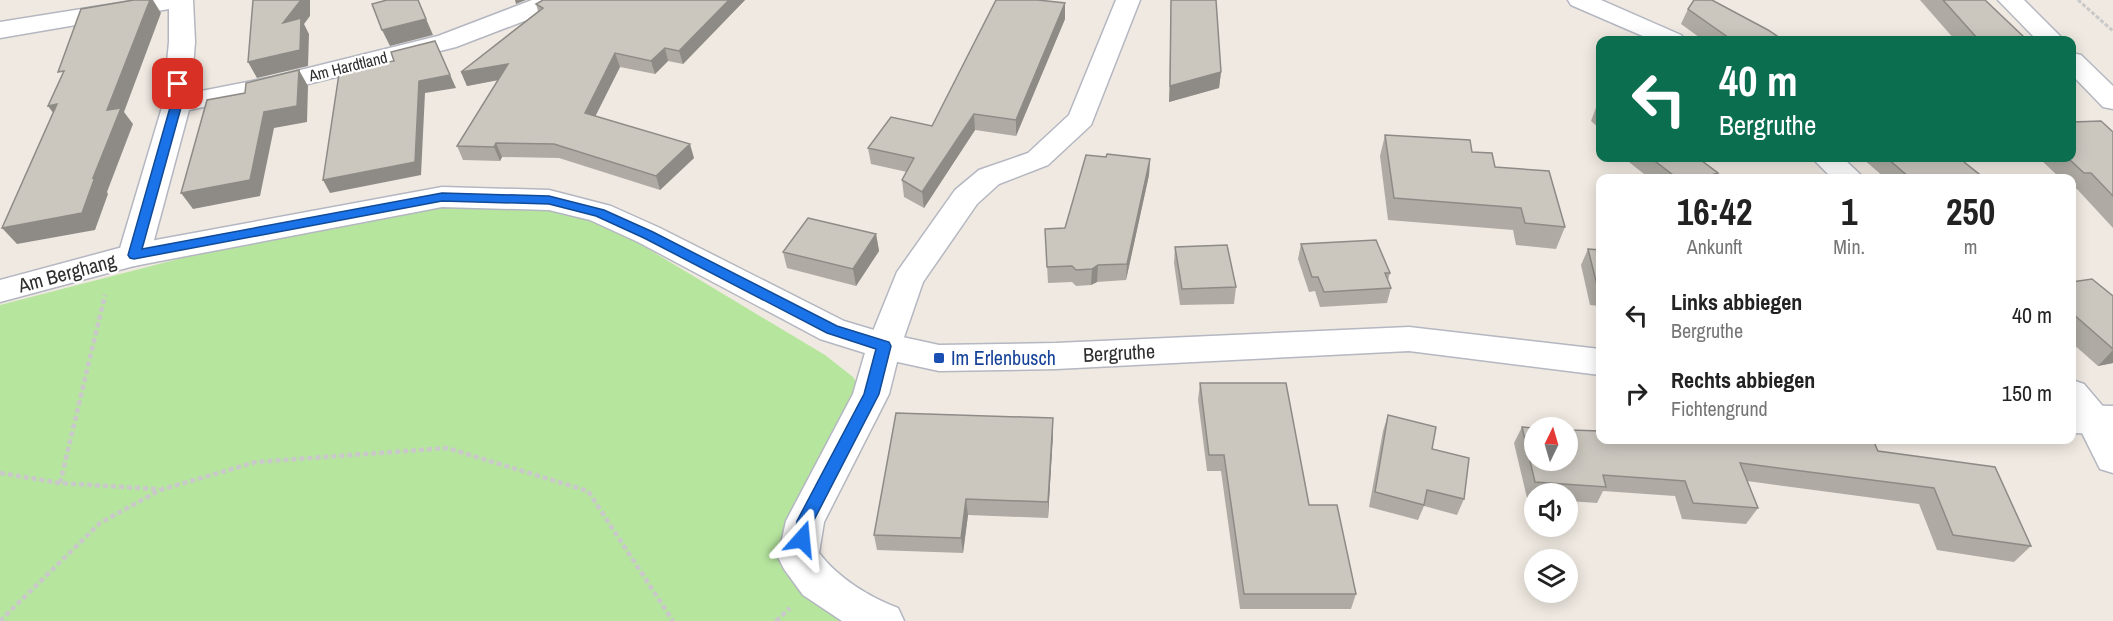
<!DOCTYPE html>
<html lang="de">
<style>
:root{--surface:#fff;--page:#f2f2f2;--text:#222;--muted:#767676}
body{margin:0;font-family:"Archivo Narrow",sans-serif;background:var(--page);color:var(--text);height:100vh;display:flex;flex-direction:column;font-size:22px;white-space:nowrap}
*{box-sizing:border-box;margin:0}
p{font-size:20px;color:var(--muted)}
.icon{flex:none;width:33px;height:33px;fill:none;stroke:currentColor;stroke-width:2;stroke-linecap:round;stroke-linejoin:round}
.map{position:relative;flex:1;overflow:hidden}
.side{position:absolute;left:1596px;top:174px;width:480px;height:270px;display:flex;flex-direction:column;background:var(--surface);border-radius:12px;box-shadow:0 3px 15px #0003}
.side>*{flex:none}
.top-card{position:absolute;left:1596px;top:36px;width:480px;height:126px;border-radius:12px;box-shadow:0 3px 15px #0003;background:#0b6e4f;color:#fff;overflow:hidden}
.needle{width:39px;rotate:5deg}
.fabs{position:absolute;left:1524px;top:417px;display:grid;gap:12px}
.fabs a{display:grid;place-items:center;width:54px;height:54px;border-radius:50%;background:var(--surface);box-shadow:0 3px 15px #0003;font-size:30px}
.pin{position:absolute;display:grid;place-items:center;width:51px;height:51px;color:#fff;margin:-26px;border-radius:12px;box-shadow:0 3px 9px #0006}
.me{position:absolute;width:66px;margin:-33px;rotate:18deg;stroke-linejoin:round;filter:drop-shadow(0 0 4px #0008)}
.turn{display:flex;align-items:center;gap:21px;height:126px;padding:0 24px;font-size:27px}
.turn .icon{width:78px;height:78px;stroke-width:2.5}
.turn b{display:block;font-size:42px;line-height:51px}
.eta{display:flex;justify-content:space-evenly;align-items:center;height:102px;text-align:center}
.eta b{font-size:36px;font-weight:700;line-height:42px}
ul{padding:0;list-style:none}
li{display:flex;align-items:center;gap:18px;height:78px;padding:0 24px}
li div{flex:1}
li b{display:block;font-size:22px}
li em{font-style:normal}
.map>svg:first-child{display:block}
</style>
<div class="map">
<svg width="2113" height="621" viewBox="0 0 2113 621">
<rect width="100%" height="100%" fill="#efe9e1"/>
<path fill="#b6e59e" d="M441,206l99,3 37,5 38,15 210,126 28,22 8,12 -77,157 1,27 39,36 29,12h-853v-316l217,-56z"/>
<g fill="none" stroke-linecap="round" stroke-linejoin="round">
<defs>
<path id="minor" d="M138,0h55l2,42 -4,51 81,-16 166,-41 94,-36h29l-3,5 -13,8 -89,34 -184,46 -83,17 -39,145 -5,8 -11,3 -11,-3 -5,-8 45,-151 6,-62v-33l-169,29v-16z
M1116,0h24l-49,125 -43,40 -49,19 -22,20 -54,78 -22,64 -12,48 -65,128 -5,31c19,25 50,44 79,55l6,13h-62l-39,-26 -19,-26 -6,-12 8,-36 67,-127 14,-48 30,-74 58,-82 24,-20 49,-17 41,-38z
M1568,0h33l80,35 4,5h-33l-81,-35z
M1812,158h31l21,20h-32z
M2072,380l12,4 22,26 7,13v50l-13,-4 -20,-40 -8,-10z"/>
<path id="tertiary" d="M1998,0h26l40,40h-27z
M2072,53l9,2 32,31v23l-10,-2 -31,-32z
M442,187l107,3 62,16 49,22 184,93 40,12 55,12 117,-2 353,-16 191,22v26l-191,-24 -353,18 -117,2 -55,-12 -64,-20 -182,-97 -48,-22 -41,-10 -107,-3 -308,59 -134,36v-22l134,-36z
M2072,405l41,1v28l-41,-1z"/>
</defs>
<use href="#minor" stroke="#b4b7c1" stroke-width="3"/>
<use href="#tertiary" stroke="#b4b7c1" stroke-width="3"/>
<path stroke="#c9c9c9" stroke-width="3" stroke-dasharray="4 2" stroke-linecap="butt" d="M2078,0l35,31"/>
<path stroke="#c9c9c9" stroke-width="4.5" stroke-dasharray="5 3" stroke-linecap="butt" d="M0,473l60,10 97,6
M60,483l45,-188
M0,621l100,-98 60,-33 96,-28 191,-14 141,43 85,130
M776,621l14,-13"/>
<use href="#minor" fill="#fff" fill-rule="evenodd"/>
<use href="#tertiary" fill="#fff" fill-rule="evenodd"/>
</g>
<path fill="#afaba4" d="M543,0h202l-62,64 -15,-3 -13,13 -35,-7 -25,49 99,42 -34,32 -101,-32 -57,-1 -2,4 -37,-1 -6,-14 41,-66 -31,6 -6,-14 77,-61 -2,-7z
M1171,0h45l5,72 -2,16 -50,14z
M1920,0h65l41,39 -1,1h-70z
M1688,9l95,31h-80l-22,-16z
M1065,19l-49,117 -41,-6 -51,78 -20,-11 -2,-17 5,-8 -36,-8 -3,-16 64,-22z
M1600,104v25l-9,-8 6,-16z
M2113,132v96l-36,-39 -5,1v-12h-12l-21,-20h33z
M1385,135l87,17 23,15 70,60 -9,22 -40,-4 -3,-15 -125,-10 -8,-64z
M1106,157l44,2 -1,16 -23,105 -29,2 -6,3 -15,1 -4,-4 -24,1 -3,-54 20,-1z
M1624,158h74l17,20h-66z
M1862,158h97l25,20h-99z
M876,234l3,17 -23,35 -69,-18 -4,-16z
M1301,244l89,29 -2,7 3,8 -4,15 -67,4 -5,-16 -6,1 -11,-33z
M1175,247l61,40 -2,17 -54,1 -6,-42z
M1588,249l12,1v56l-10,-1 -9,-40z
M2072,282l41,14v67l-15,3 -26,-23z
M1200,383l109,122 47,89 -5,15h-111l-19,-138h-14l-9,-71z
M1388,415l44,34 32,50 -7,16 -33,-9 -6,14 -49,-13 14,-76z
M1522,427l356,24 153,95 -17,16 -77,-12 -18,-46 -172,-23 11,27 -12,16 -64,-5 -7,-23 -72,-5 -6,12 -29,-2v-7h-34v5l-7,-1 -13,-55z
M1053,434l-5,84 -80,-3 -5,38 -86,-3 -3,-15z"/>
<path fill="#8e8b86" d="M150,0h3l8,13 -37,99 9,12 -26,68 1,2 -13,36 -78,14 -15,-16 91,-50 14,-68z
M301,0h9v16l-6,8 5,10 -1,32 -51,12 -9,-16 35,-39z
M418,0l15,35 -43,11 -8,-16z
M515,0h11l-10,4z
M729,0h16l-62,64 -4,-13z
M1065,3v16l-49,117v-16z
M435,41l21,47 -31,5 -4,82 -91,18 -7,-13 96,-99z
M665,48l3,13 -13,13 -4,-13z
M615,53l5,14 -30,60 -5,-14z
M508,64l6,13 -47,9 -6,-14z
M299,70l9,16 -1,36 -33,6 -14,68 -67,13 -12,-16z
M1221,72l-2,16 -50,14 1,-16z
M57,104l3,18 -12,-16z
M974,114l1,16 -51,78 -2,-16z
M496,143l6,14 -2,4 -6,-14z
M690,144l4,14 -34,32 -4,-14z
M1150,159l-1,16 -23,105 1,-16z
M1718,173l-3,5h-14z
M876,234l3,17 -23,35 -3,-17z
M1098,265l-1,17 -6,3 1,-16z
M2113,350v13l-15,3z
M1053,418v16l-5,84v-16z
M966,499l2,16 -5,38 -2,-15z"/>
<path fill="#cbc7bf" stroke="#8e8b86" stroke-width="1.5" d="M134,0h16l-43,110 14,-2 -28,70 2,-1 -13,36 -80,15 55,-124 -9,2 16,-35 -6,1 23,-63z
M253,0h48l-18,23 18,-5 -1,32 -52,12z
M387,0h31l8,19 -44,11 -10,-26z
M543,0h186l-50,51 -14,-3 -14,13 -36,-8 -30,60 105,31 -34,32 -102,-32 -58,-1 -2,4 -37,-1 51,-82 -47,8 82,-64 -7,-4z
M996,0h42l27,3 -49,117 -42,-6 -52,78 -20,-12 12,-22 -46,-10 23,-31 41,9z
M1171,0h45l5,72 -51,14z
M1694,0h18l56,30 15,10h-51l-44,-31z
M1943,0h42l41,39 -49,-1z
M435,41l15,34 -31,6 -4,81 -92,18 16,-106 21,-4v-3l34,-6 -3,-9z
M299,70l-2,36 -33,6 -14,68 -69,13 26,-93 38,-7 1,-10z
M2101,121l12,11v64l-22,-23h-7l-16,-15h4v-36z
M1385,135l85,5 2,12 20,1 3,14 54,4 16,56 -40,-4 -4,-15 -127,-10z
M1107,154l43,5 -23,105 -29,1 -6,4 -16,1 -4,-4 -25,1 -2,-38 20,-1 21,-73 20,2z
M1651,158h47l20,15 -17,5h-24z
M1887,158h72l25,20h-74z
M808,218l68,16 -23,35 -70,-17z
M1376,240l14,33h-5l6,15 -67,4 -6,-15h-6l-11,-33z
M1227,245l9,42 -54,2 -7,-42z
M1588,249l12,1v39h-2z
M2092,279l21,17v53l-41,-36v-31z
M1200,383h86l23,122h28l19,89h-112l-20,-139h-15z
M896,413l157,5 -5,84 -82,-3 -5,39 -87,-3z
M1388,415l48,12 -4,22 37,9 -5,41 -37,-9 -3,15 -49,-13z
M1553,419l13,9h-24z
M1522,427l12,1v32h34v-31l2,1 30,1v9h273l5,11 117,16 36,79 -78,-11 -19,-47 -194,-25 18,45 -65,-5 -8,-22 -82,-6 3,12 -71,-5z"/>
<path fill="#1a73e8" stroke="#114b97" stroke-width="1.5" d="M178,80l6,4 -2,20 -40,145 300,-56 107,3 55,14 49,22 184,94 52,16 2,4 -12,48 -66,128 -5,22 -6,2 -6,-2 -2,-5 3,-18 67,-127 12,-45 -49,-16 -183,-95 -48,-22 -47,-12 -107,-3 -308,58 -4,-1 -2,-3 43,-151 2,-20z"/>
<rect fill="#1a4fb4" stroke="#fff" stroke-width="2" x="933" y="352" width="12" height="12" rx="3"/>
<g text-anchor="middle" stroke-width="4.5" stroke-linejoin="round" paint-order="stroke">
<g font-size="16" fill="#2e2e2e" stroke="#fff">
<text transform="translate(348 66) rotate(-14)" y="6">Am Hardtland</text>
</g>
<g font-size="20" fill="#2e2e2e" stroke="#fff">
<text transform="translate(67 273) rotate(-15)" y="7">Am Berghang</text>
<text transform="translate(1119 353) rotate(-3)" y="7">Bergruthe</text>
</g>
<g font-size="20" fill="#164399" stroke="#fff" text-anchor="start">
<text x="951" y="365">Im Erlenbusch</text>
</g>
</g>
</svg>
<div class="fabs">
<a><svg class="needle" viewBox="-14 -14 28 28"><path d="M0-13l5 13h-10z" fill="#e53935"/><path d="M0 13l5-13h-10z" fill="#767676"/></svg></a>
<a><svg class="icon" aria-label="sound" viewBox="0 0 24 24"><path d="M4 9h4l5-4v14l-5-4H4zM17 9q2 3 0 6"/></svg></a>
<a><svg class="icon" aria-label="layers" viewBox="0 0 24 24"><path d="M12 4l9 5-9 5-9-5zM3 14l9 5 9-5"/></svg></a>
</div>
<div class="pin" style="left:178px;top:84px;background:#d93025"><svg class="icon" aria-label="arrive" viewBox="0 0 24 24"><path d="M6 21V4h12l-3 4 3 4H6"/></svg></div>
<svg class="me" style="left:802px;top:539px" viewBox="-20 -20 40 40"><path d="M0-17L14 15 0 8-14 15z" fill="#1a73e8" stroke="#fff" stroke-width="4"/></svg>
<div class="top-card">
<div class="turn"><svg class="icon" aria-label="left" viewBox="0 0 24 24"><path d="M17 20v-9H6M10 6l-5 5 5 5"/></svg><div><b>40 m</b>Bergruthe</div></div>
</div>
<section class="side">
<div class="eta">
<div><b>16:42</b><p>Ankunft</p></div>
<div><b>1</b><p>Min.</p></div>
<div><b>250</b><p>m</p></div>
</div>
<ul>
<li><svg class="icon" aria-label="left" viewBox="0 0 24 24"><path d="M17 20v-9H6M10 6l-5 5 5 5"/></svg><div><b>Links abbiegen</b><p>Bergruthe</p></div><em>40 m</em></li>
<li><svg class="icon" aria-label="right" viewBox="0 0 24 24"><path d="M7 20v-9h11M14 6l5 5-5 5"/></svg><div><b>Rechts abbiegen</b><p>Fichtengrund</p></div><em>150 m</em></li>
</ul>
</section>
</div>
